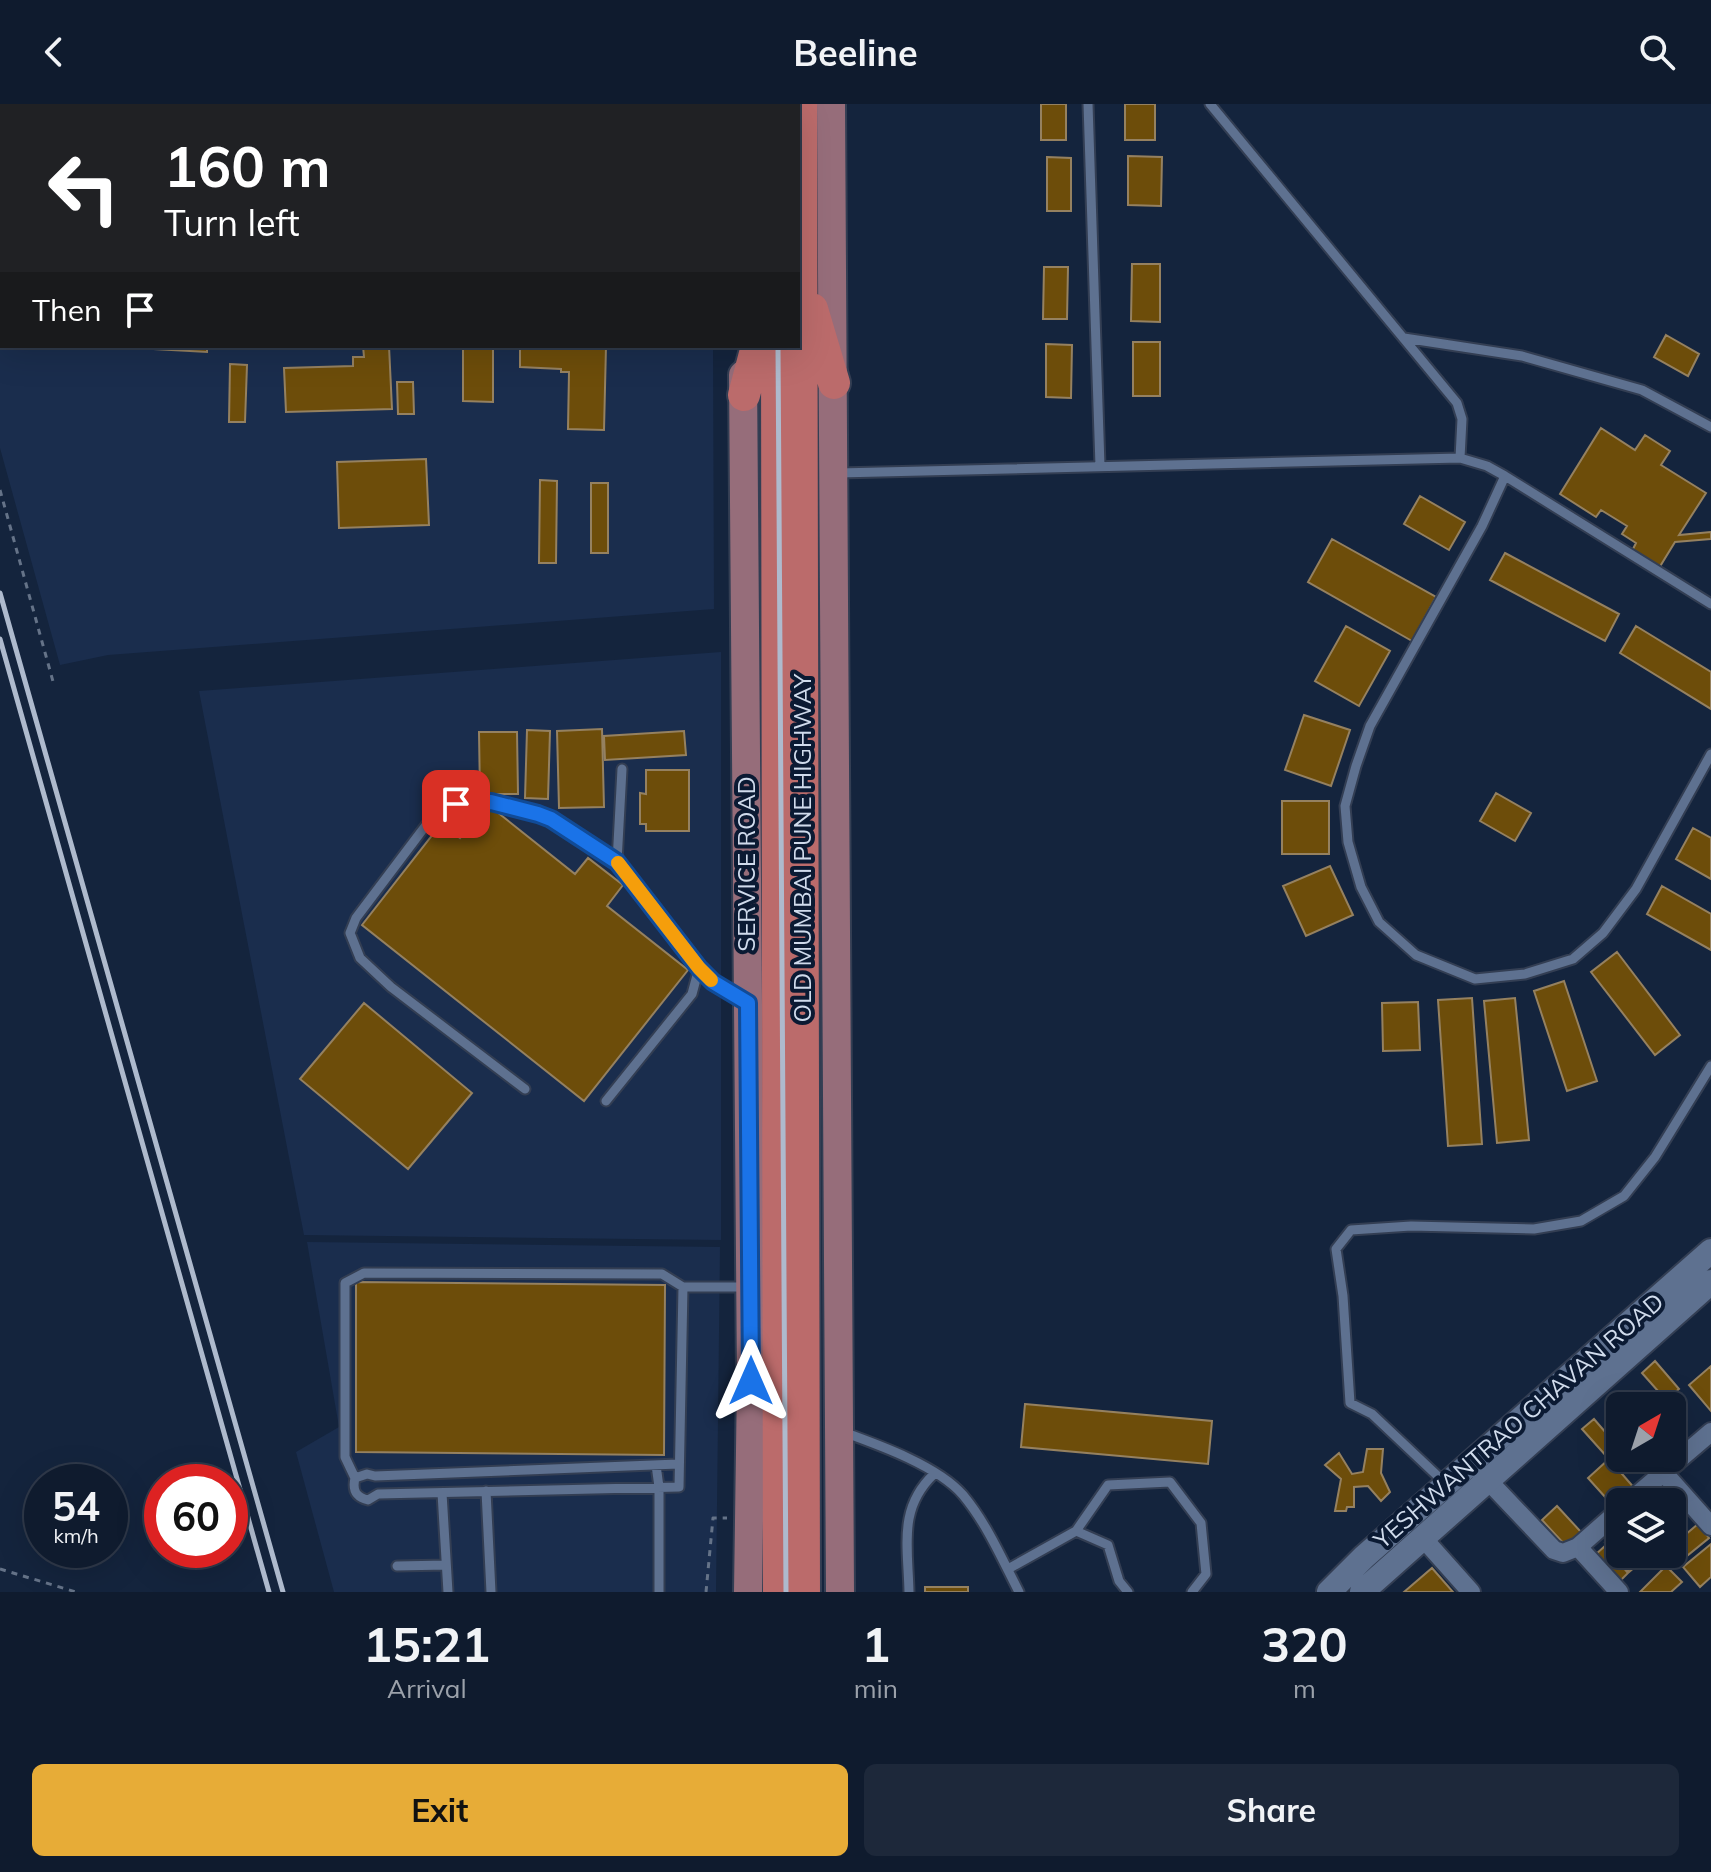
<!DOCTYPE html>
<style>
:root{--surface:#0f1b2e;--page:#1d283a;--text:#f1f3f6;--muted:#9ba1aa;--line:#2f394a;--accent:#e7ac37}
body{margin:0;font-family:Mulish,sans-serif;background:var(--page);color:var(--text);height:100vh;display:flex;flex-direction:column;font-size:30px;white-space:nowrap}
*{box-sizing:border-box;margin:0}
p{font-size:26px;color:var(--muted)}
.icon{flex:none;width:44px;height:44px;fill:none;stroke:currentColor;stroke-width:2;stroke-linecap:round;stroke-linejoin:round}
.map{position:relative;height:1488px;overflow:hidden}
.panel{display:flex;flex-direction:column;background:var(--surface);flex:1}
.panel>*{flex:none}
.guide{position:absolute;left:0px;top:0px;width:800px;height:244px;box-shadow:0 8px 32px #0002,0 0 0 2px var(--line);background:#202124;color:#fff;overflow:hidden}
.needle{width:52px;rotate:39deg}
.fabs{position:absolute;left:1606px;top:1288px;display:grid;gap:16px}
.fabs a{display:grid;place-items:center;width:80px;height:80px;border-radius:12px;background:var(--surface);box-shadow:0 8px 32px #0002,0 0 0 2px var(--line);font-size:40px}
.speed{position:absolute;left:24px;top:1360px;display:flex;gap:16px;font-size:40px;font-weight:700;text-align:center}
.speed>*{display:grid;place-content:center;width:104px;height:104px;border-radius:50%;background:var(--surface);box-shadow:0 8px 32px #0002,0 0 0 2px var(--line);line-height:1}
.speed small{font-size:20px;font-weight:400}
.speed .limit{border:12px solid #d22;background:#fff;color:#111}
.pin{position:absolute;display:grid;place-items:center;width:68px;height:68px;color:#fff;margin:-34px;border-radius:16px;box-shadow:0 4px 12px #0006}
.me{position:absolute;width:88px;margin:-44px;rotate:0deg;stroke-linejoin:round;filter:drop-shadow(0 0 6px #0008)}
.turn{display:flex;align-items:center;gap:28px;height:168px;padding:0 32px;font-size:36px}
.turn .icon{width:104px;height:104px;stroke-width:2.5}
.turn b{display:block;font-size:56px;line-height:68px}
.then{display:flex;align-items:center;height:76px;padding:0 32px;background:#0003;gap:16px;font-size:30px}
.eta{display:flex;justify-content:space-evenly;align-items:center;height:136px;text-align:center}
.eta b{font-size:48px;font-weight:700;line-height:56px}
.button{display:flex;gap:16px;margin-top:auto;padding:16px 32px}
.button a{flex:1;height:92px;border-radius:12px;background:var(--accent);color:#111;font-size:32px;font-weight:700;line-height:92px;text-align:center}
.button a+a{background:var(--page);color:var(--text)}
header{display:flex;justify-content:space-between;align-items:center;height:104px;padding:0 32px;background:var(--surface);font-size:36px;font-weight:700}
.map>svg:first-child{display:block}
</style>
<header><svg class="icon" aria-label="back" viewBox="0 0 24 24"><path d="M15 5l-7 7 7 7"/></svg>Beeline<svg class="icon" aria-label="search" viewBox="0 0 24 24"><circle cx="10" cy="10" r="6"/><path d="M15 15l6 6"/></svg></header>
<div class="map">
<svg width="1711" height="1488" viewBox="0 0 1711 1488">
<rect width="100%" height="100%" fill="#14243d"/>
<path fill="#1a2d4d" d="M0,0h713l-711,2v240h711l1,263 -606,46 -48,10 -60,-217z
M721,548v588l-417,-5 -105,-544z
M307,1138l413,5 -4,345h-382l-38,-140 43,-25z"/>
<path fill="#6d4d0a" stroke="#958160" stroke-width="2" d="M151,0h50l-50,2z
M550,0h71v2h-71z
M1041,0h25v36h-25z
M1125,0h30v36h-30z
M1128,52l34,1 -1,49 -33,-1z
M1047,53l24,1v53h-24z
M1132,160h28v58l-29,-1z
M1044,163h24l-1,52h-24z
M1666,231l33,19 -11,22 -34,-19z
M1133,238h27v54h-27z
M1046,240l26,1 -1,53 -25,-1z
M154,242h53v6l-53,-3z
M363,242h26l3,63 -106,3 -2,-44 69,-2v-9h11z
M463,242h30v56l-30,-1z
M520,242h86l-2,84 -36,-1 1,-57h-8v-3l-41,-2z
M230,260l17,1 -2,57h-16z
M397,278h16l1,32h-16z
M1601,324l34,22 10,-15 25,16 -9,14 45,28 -27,42 32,-3v7l-36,3 -16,26 -27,-17 4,-8 -14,-9 5,-8 -26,-16 -5,7 -36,-23z
M426,355l3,66 -90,3 -2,-66z
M540,376l17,1 -1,82h-17z
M591,379h17v70h-17z
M1420,392l45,26 -16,28 -45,-26z
M1332,435l104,58 -24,44 -104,-59z
M1505,449l114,61 -14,27 -115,-61z
M1346,522l44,25 -31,55 -44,-25z
M1636,522l75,46v37l-91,-56z
M1304,611l46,15 -19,56 -46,-16z
M602,625l2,78 -45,1 -2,-77z
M527,626l23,1 -2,68 -23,-1z
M684,627l2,24 -81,5 -1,-24z
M479,628h38l1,62h-38z
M646,666h43v61h-43v-7h-6v-31l6,1z
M1496,689l35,20 -16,28 -35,-20z
M1282,697h47v53h-47z
M487,700l88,70 13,-16 35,27 -16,21 81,64 -104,131 -222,-176 79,-101 19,14z
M1693,724l18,10v41l-35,-20z
M1330,762l23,49 -47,21 -23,-50z
M1662,782l49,28v36l-64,-36z
M1617,848l63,83 -25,20 -64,-83z
M1564,877l33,100 -30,10 -33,-100z
M1472,894l10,146 -34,2 -10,-146z
M1515,894l14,142 -32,3 -13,-142z
M1418,898l2,48 -37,1 -1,-48z
M364,899l108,90 -64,76 -108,-90z
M356,1178l309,3 -1,170 -308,-3z
M1655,1257l24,28 -13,11 -24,-27z
M1711,1262v45l-22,-26z
M1025,1300l187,17 -4,43 -187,-17z
M1594,1315l25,29 -11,10 -26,-29z
M1367,1345h16l-2,24 9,19 -9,9 -13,-15 -14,1v20h-7l-1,4h-11l6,-32 -16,-14 14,-12 13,21 11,-2z
M1609,1355l27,31 -21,18 -27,-30z
M1557,1402l24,26 -15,14 -24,-26z
M1672,1409l13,13 -13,13z
M1698,1420l11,14 -32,26 -8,-10h3v-8z
M1616,1430l4,4v16h14l7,8 -12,10 -24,-29z
M1711,1440v33l-11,10 -17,-20z
M1605,1442l23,27 -9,9 -23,-28z
M1666,1462l16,16 -11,10h-31z
M1432,1464l21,24h-49z
M925,1483h43v5h-43z"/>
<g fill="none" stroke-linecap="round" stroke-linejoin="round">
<defs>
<path id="lane" d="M636,0v2
M1088,0l12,362
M1404,234l118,18 120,34 69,37
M1460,354l27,8 18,10 206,128
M838,369l622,-15 2,-39 -5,-16 -247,-299
M1505,372l-23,50 -112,200 -14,40 -11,40 3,36 13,45 18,35 37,33 59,24 50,-5 48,-15 30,-26 33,-44 75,-135
M617,758l5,-93
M525,985l-134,-102 -31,-29 -10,-25 6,-15 80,-106 20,-8 35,-2 60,17 66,43 82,106 14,14 29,17
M606,997l86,-107 7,-26
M843,1328c36,13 95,34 120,63 24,29 39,64 56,97
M678,1360l-303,12 -8,-2 -12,4c-3,13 1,19 13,22l10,-6 301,-7 4,-200
M656,1361l3,22v105
M355,1374l-10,-21v-174l19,-10 298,1 21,13h62
M1444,1378l-72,-68 -22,-11 -7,-107 -7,-47 15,-19 60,-4 123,3 47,-8 43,-25 31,-39 56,-91
M486,1387l5,101
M442,1389l6,99
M1076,1427l32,14 11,36 9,11
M397,1462l49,-1
M1008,1465l68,-38 32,-46 62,-3 31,41 5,51 -14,18
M909,1488c-1,-46 -11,-84 25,-118"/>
<path id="street" d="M1479,1367l75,79 9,3 15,-6 42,-37
M1663,1368l48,54
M1629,1398l82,-70
M1422,1433l49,55
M1578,1443l41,45"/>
<path id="secondary" d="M1329,1488l35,-35 347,-306
M1362,1488l349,-310"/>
<path id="primary" d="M739,0v2
M831,0l9,1488
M743,271l8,1006 -3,211"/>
<path id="highway" d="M775,0v2
M801,0l3,1488
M812,205l22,74
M777,242l2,1246
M744,291l13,-49"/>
</defs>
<use href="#lane" stroke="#333e53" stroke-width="13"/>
<use href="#street" stroke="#333e53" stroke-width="22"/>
<use href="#secondary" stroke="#333e53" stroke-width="28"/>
<use href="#primary" stroke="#333e53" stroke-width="32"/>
<use href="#highway" stroke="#333e53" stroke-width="36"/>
<path stroke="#657388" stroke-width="3" stroke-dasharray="6 6" stroke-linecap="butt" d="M0,386l54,195
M0,1465l76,23
M706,1488l7,-74h14"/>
<use href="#lane" stroke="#5e7190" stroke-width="9"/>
<use href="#street" stroke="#5e7190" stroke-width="18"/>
<use href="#secondary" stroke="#5e7190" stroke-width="24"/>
<use href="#primary" stroke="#966d7a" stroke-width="28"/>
<use href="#highway" stroke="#bb6b6b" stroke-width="32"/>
<path stroke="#aebacd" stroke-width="5" d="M776,0v2
M778,242l8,1246
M0,489l283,999
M0,535l269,953"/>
</g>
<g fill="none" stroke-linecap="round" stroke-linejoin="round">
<defs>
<path id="route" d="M456,700l35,-2 47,12 13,5 66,43 82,106 14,14 35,21 3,378"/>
</defs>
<use href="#route" stroke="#114b97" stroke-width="20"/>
<use href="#route" stroke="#1a73e8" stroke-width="14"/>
<path stroke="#f59e0b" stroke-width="14" d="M618,759l81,105 12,12"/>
</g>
<g text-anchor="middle" stroke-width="8" stroke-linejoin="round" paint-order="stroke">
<g font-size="24" fill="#d0dbec" stroke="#0b1a33">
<text transform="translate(803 744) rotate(-90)" y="8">OLD MUMBAI PUNE HIGHWAY</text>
<text transform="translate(747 760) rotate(-90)" y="8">SERVICE ROAD</text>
<text transform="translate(1519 1317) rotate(-41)" y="8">YESHWANTRAO CHAVAN ROAD</text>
</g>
</g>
</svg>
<div class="fabs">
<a><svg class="needle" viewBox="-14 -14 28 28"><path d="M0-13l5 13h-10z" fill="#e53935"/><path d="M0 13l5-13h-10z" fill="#9ba1aa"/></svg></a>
<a><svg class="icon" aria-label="layers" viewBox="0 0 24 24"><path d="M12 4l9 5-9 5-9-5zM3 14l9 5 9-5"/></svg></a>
</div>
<div class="speed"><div>54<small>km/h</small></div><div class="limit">60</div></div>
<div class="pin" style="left:456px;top:700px;background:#d93025"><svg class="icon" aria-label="arrive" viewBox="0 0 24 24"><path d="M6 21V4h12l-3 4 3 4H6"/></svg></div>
<svg class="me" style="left:751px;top:1277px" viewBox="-20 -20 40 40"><path d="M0-17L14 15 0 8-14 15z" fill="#1a73e8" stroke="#fff" stroke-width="4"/></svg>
<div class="guide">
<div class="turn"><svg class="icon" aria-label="left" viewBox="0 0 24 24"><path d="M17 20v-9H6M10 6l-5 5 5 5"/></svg><div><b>160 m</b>Turn left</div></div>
<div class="then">Then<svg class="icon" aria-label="arrive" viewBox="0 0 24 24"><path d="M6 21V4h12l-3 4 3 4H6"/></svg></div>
</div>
</div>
<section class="panel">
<div class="eta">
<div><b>15:21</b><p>Arrival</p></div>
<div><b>1</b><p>min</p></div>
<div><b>320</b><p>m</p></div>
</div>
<div class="button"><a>Exit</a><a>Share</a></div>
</section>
